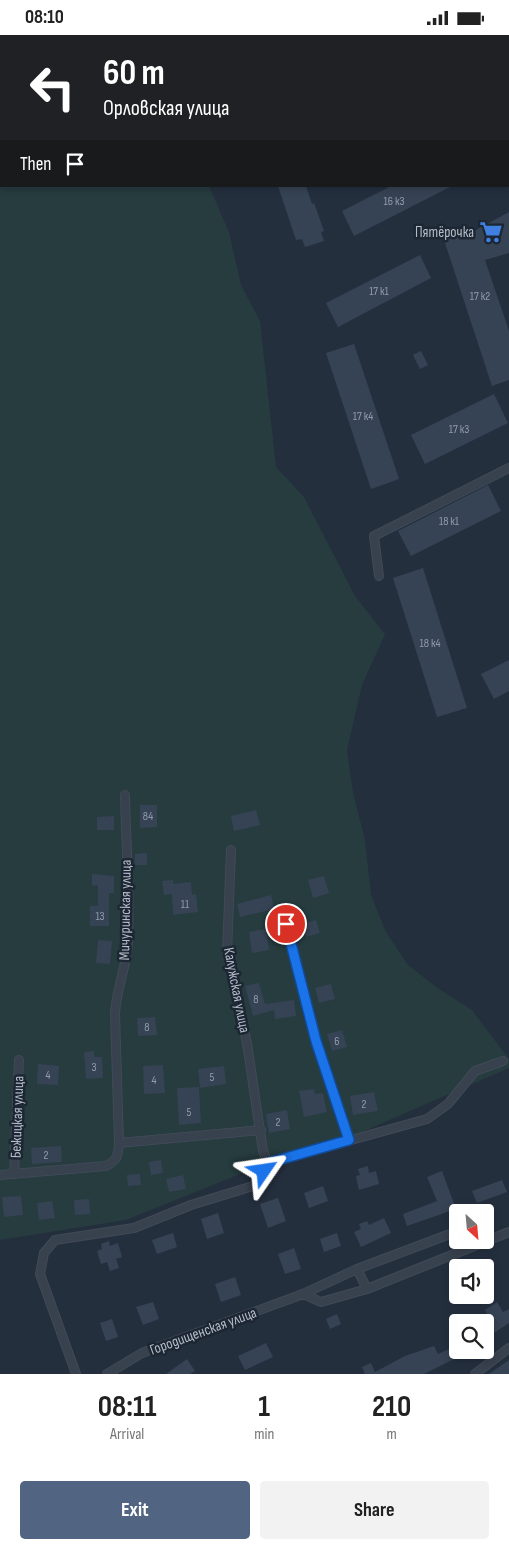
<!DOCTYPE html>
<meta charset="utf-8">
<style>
:root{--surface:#fff;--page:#f2f2f2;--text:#222;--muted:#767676;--accent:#516482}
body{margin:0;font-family:"Sofia Sans Condensed",sans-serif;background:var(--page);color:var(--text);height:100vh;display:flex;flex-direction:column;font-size:19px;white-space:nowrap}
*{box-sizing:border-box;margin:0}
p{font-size:16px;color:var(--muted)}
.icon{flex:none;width:28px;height:28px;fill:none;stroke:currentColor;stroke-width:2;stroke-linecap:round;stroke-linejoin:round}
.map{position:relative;height:1339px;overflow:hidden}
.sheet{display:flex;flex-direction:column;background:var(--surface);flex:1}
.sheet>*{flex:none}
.top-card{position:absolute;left:0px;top:0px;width:510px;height:152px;box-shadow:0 2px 8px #0003;background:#202124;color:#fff;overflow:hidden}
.needle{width:32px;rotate:154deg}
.fabs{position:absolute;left:449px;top:1169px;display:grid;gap:10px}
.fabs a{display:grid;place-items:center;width:45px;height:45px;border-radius:5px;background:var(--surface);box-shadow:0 2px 8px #0003;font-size:25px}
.pin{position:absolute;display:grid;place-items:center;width:42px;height:42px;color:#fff;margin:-21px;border:2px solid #fff;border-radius:50%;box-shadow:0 1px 5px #0007}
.me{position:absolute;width:55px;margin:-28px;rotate:58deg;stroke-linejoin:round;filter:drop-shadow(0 0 4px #0008)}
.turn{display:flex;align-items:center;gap:18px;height:105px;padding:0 20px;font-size:22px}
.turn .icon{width:65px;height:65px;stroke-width:2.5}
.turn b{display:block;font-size:35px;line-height:42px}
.then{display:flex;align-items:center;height:48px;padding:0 20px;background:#0003;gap:10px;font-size:19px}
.eta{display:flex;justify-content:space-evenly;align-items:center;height:85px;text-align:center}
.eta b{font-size:30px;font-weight:700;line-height:35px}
.primary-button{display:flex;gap:10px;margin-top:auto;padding:10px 20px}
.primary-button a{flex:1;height:58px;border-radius:5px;background:var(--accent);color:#fff;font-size:20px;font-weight:700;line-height:58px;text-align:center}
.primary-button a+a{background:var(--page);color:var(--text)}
.status{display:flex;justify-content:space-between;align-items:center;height:35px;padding:0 25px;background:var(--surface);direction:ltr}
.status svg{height:14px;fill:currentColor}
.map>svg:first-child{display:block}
</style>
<div class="status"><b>08:10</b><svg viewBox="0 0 49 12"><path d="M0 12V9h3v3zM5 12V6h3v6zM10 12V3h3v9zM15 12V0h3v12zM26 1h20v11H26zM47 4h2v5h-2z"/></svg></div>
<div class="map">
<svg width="509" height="1339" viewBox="0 0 509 1339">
<rect width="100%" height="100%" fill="#242f3e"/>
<path fill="#263c3f" d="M0,0h182l-181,1v150h208l20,46 12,53 19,36 16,146 28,30 51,99 30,38 -23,51 -15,65 6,43 12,47 6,55 15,37 22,33 31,24 33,21 37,49v9l-161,70 -80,25 -142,57 -126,20z"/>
<path fill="#364354" d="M278,151h28l6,18 2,-1 10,28 -3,1 3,9 -19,6 -3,-8 -6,1z
M391,151h61l-98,50 -12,-25z
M509,177v41l-24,7 24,71v49l-17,6 -48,-146 32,-10z
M420,220l11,23 -93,49 -12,-24z
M354,309l45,135 -28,10 -45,-136z
M421,316l7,14 -8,4 -7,-14z
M494,359l14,29 -83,41 -14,-29z
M488,450l13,26 -90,45 -13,-25z
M423,533l44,140 -30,9 -44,-139z
M509,625v31l-15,8 -13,-25z
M140,770h17v22l-17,1z
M256,775l4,15 -26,6 -3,-15z
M114,781v14h-17v-13z
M147,818v12h-12v-11z
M92,839l22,2v17h-5v33h-19v-20h8v-21l-6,1z
M324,841l5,17 -16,5 -5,-18z
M173,845v4l18,-2 1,13 4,-1 2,18 -25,3 -1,-21 -8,1 -2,-14z
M271,860l3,14 -34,8 -3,-13z
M316,885l4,13 -14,4 -4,-13z
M266,894l3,21 -17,3 -3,-21z
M98,905l14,1 -2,23 -14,-1z
M259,948l6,21 29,-4 2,16 -21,3 -1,-9 -21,6 -8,-30z
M331,949l4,15 -16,4 -4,-15z
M155,982l2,18 -19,1 -1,-18z
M342,995l5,17 -15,4 -5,-17z
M94,1016v6h8l1,21 -17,1 -2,-27z
M38,1029l21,2 -1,19 -21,-1z
M163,1030l2,28 -21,1 -1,-28z
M224,1031l2,18 -26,4 -2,-19z
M199,1052l2,36 -22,2 -2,-37z
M314,1054l1,5 8,-1 4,19 -23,5 -5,-26z
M374,1057l4,19 -25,4 -3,-19z
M287,1075l3,19 -21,4 -3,-19z
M61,1111l1,16 -30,2 -1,-16z
M161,1125l2,13 -12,2 -2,-13z
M368,1131l1,7 7,-2 3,13 -20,6 -3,-14 4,-1 -2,-6z
M442,1136l14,38 -49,17 -4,-12 34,-13 -10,-24z
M140,1139l1,11 -13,1 -1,-11z
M183,1140l3,14 -17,3 -3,-13z
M502,1145l5,12 -30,11 -5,-12z
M323,1151l5,15 -19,7 -5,-15z
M21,1161l2,19 -19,2 -2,-20z
M278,1163l8,23 -18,7 -8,-24z
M89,1164l1,15 -15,1 -1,-15z
M52,1166l3,17 -16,2 -2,-17z
M218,1178l6,20 -17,6 -6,-20z
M384,1183l7,15 -30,14 -7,-15 7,-3 -2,-5 8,-3 2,4z
M173,1198l4,14 -20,7 -5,-14z
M337,1198l4,13 -17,6 -4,-13z
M109,1206l1,5 8,-3 4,14 -6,2 3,9 -9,3 -3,-9 -6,2 -4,-13 5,-2 -1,-5z
M294,1213l7,21 -16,5 -7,-20z
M235,1242l6,18 -20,7 -6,-18z
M153,1267l6,17 -16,6 -7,-18z
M497,1267l6,10 6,-3v14l-24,16v-16h-16l18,-9 -2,-4z
M337,1279l4,10 -11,5 -4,-10z
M112,1284l6,18 -12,4 -6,-18z
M266,1308l7,14 -28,13 -7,-14z
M434,1311l4,8 17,-8 5,10 -36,18h-59l-3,-7 9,-4 4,9 30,-16z
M187,1324l8,12 -5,3h-24z
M509,1325v14h-20z"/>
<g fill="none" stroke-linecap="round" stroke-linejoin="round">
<defs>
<path id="street" d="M487,0l1,1
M509,75v1
M379,541l-5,-40 135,-68
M286,889l30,116 33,100
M119,1108l-4,-130c2,-27 12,-47 13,-72 2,-48 -2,-98 -3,-146
M268,1128l159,-44 21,-15 27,-33 28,-10
M14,1139l5,-114
M0,1140l106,-9c12,-6 12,-11 13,-23l142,-13
M357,1234l101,-38
M367,1254l142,-57
M76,1339l-36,-100 4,-21 11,-13 79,-12 57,-23 62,-19 9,-7 6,-16 -5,-12 -16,-108 -20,-90 4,-103
M107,1339l35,-21 161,-59 54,-25 10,20 -46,13 -18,-8
M475,1339l34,-26"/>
</defs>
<use href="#street" stroke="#414a57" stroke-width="10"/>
<use href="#street" stroke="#38414e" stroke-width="8"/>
</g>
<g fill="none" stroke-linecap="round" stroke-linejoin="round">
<defs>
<path id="route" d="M264,1136l4,-8 81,-23 -33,-99 -30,-117"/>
</defs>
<use href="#route" stroke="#114b97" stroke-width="12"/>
<use href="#route" stroke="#1a73e8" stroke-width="9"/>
</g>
<defs>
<symbol id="supermarket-bare" viewBox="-9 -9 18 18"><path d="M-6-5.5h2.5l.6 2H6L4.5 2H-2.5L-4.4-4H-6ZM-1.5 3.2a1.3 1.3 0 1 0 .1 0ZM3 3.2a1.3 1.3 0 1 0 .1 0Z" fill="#3f7fe0" stroke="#1d2633" stroke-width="2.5" paint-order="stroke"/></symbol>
</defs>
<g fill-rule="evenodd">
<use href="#supermarket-bare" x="475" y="181" width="32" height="32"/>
</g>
<g text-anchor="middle" stroke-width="5" stroke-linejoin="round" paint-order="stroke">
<g font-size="12" fill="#929caa">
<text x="394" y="170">16 к3</text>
<text x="379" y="260">17 к1</text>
<text x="480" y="265">17 к2</text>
<text x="363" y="385">17 к4</text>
<text x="459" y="398">17 к3</text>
<text x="449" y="490">18 к1</text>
<text x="430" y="612">18 к4</text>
<text x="148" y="785">84</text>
<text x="185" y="873">11</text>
<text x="100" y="885">13</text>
<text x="256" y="968">8</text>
<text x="147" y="996">8</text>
<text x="337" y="1010">6</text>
<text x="94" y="1036">3</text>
<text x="48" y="1044">4</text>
<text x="212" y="1046">5</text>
<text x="154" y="1049">4</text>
<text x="364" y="1073">2</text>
<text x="189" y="1081">5</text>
<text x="278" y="1091">2</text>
<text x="46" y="1124">2</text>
</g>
<g font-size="15" fill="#b4bcc9" stroke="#1d2633" text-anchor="end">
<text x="474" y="202">Пятёрочка</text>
</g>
<g font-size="15" fill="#b4bcc9" stroke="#1d2633">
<text transform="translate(125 875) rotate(-89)" y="5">Мичуринская улица</text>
<text transform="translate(237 955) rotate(79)" y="5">Калужская улица</text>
<text transform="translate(17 1082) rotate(-88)" y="5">Бежицкая улица</text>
<text transform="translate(203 1296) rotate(-20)" y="5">Городищенская улица</text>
</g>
</g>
</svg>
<div class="fabs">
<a><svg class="needle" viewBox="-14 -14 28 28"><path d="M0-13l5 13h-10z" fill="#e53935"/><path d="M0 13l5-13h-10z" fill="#767676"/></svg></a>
<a><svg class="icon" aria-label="sound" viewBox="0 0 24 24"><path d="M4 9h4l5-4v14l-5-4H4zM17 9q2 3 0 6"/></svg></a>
<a><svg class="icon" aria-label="search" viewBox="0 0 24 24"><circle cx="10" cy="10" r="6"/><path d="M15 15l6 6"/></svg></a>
</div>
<div class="pin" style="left:286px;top:889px;background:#d93025"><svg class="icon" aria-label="arrive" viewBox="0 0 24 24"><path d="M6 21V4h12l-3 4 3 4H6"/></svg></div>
<svg class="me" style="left:264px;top:1136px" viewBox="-20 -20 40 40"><path d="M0-17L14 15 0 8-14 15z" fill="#1a73e8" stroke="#fff" stroke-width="4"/></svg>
<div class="top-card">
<div class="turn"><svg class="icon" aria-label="left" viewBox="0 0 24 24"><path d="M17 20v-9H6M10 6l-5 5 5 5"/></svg><div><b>60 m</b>Орловская улица</div></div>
<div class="then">Then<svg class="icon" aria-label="arrive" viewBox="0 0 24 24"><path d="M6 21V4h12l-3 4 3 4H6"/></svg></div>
</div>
</div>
<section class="sheet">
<div class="eta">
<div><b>08:11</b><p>Arrival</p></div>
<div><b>1</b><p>min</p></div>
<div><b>210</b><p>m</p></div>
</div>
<div class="primary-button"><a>Exit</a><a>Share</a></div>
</section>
